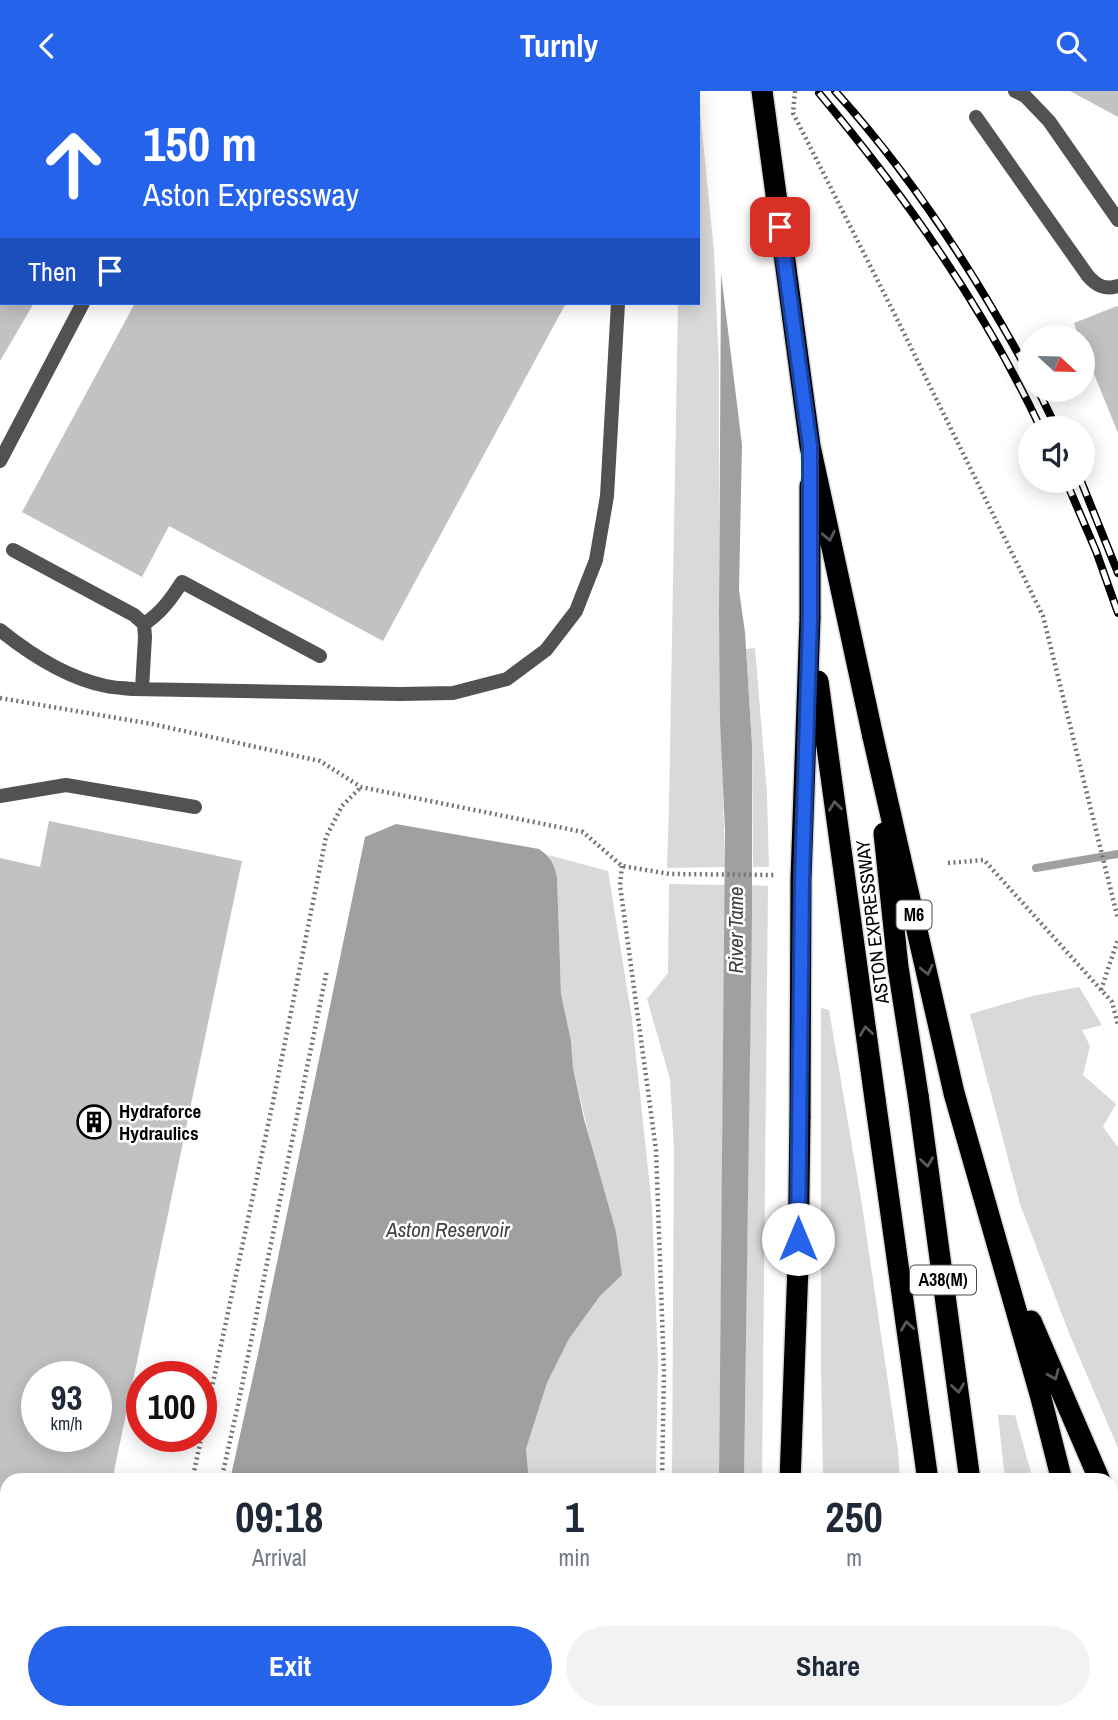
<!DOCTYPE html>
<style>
:root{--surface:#fff;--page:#f2f2f3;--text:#1f2937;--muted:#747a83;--accent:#2563eb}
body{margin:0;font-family:"Archivo Narrow",sans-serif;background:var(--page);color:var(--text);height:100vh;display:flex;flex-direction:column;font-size:26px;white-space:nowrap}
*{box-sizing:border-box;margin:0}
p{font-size:23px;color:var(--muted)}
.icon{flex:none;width:38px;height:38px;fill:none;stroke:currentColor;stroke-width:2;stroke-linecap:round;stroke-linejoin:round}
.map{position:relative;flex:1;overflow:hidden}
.side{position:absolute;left:0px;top:1382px;width:1118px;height:247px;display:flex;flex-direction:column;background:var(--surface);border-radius:21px 21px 0 0;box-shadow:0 4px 18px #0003}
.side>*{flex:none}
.banner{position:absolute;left:0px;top:0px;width:700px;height:214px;box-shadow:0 4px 18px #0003;background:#2563eb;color:#fff;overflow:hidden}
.needle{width:46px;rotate:112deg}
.buttons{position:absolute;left:1018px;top:234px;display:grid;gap:14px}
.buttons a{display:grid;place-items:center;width:77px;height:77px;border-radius:50%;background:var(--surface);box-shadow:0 4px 18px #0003;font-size:35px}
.speed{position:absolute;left:21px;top:1270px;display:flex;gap:14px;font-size:35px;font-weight:700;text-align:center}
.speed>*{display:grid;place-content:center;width:91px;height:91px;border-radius:50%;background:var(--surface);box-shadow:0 4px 18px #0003;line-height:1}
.speed small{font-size:18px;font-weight:400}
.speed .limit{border:10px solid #d22;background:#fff;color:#111}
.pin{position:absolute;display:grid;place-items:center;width:60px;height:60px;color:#fff;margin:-30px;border-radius:14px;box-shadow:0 4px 10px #0006}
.me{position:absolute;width:77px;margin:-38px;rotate:0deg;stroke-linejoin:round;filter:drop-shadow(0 0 5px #0008)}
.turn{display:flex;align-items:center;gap:24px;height:147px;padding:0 28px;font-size:32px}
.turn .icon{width:91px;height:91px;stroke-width:2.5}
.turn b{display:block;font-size:49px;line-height:60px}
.then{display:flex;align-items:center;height:66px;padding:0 28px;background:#0003;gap:14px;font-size:26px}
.eta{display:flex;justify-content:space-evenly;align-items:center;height:119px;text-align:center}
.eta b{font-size:42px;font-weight:700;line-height:49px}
.cta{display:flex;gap:14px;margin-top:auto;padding:14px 28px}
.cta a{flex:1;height:80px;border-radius:42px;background:var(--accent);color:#fff;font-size:28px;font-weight:700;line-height:80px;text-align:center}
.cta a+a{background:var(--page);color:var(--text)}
header{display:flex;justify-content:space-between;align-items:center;height:91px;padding:0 28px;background:var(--accent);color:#fff;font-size:32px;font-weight:700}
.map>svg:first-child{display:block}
</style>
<header><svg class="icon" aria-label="back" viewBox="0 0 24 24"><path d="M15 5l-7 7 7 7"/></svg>Turnly<svg class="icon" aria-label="search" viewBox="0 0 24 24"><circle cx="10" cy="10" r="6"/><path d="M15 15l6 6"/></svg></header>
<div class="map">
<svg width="1118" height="1629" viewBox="0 0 1118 1629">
<rect width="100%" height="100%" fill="#fff"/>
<path fill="#d9d9d9" d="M681,0h17l16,160 5,116v249l6,251 -58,1 2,-62 9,-503h20v-210h-17z
M755,557l12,145 2,74h-16l-1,-122 -6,-96z
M548,764l60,16 24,148 20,187 6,156 -2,118h-127l-3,-31 21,-66 22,-44 31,-43 22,-21 -49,-207 -2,-27 -10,-47 -4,-117 -3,-13z
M669,793l56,1 -6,595h-47l2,-330 -4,-71 -23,-80 21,-26z
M752,794l16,1 -6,594 -18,1z
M1079,896l23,38 -20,5 8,16 -7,29 33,29 -13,23 15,20v301l-49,-115 -49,-129 -50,-190 62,-18z
M821,917l8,2 33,195 36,245 2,30h-77l-2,-111z
M998,1324h17l18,65h-28z
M0,1566l7,4v52h105l7,3 -2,4h-117z
M820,1622h82v7h-82z"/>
<path fill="#a0a0a0" d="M721,182l21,172 -3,145 6,42 7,113v172l-8,564 -25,-1 6,-649 -5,-112 -1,-103z
M396,733l143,25c12,8 15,14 18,28l4,117 10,47 2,27 11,51 32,113 6,43 -22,21 -31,43 -22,44 -21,66 3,31h-299l28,-126 107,-517z
M178,1622h405l2,7h-408z"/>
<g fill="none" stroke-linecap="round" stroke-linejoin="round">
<path stroke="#a0a0a0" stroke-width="8" d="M1036,777l82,-14"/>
</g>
<path fill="#c2c2c2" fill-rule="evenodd" d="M1070,0h48v26z
M0,212h34l-34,58z
M135,212h431l-183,338 -214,-115 -27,51 -120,-65z
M1117,215l1,1v126l-35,-86v-9h-4l-5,-15z
M49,730l193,40 -130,620h-105v34l-7,-2v-655l40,9zM37,1286h59v60h-59z"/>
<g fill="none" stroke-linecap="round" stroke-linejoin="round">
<defs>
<path id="highway" d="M762,0l48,355 63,291
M810,395v132
M954,1002l86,301 22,87
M918,1004l52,386
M875,1008l53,382
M1031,1230l69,160
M790,1390l8,-215 2,-150
M1111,1415l7,16
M1111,1573l7,24
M802,1622v7
M997,1622v7
M780,1629v-7
M932,1629v-7"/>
</defs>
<use href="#highway" stroke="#dbdbdb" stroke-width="24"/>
<path stroke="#747474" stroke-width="4.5" stroke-dasharray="2 3.5" stroke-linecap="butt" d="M795,0l-2,22 102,202 148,301 75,303
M0,607l152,26 168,37 41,26 222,45 39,34 48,8 105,1
M948,772l36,-3 128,142 6,23
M622,775l-2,19 36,265 8,221 -2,110
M1101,899l17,-51
M192,1390l81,-379 53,-265 16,-31 19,-19
M221,1390l17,-76 89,-435
M139,1629l1,-7
M167,1629l2,-7
M659,1629v-7"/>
<path stroke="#525252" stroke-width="14" d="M592,0l1,2
M1015,0l10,5 24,25 69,99
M976,26l112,159c9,10 17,14 30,10
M13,459l121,65 10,9 1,13 -3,52
M144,533c17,-11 27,-25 38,-42l138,74
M0,539c31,25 67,48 106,56 9,2 18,2 27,3l267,5 53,-1 54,-14 39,-29 30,-39 20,-51 11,-64 11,-193
M0,705l66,-11 129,22
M0,1467l7,2"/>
<path stroke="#525252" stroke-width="14" d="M192,2l1,-2
M0,370l83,-158"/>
<use href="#highway" stroke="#000" stroke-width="21"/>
<defs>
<path id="rail" d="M835,0c78,86 141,184 196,286
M819,2c87,104 164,213 222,336
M1038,299l19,39
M1066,390l30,70 22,62
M1081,390l37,92"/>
</defs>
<use href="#rail" stroke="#000" stroke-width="8"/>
<use href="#rail" stroke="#fff" stroke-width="5" stroke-dasharray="16" stroke-linecap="butt"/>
<defs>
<path id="highway-bridge" d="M818,590l57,418
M873,646l81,356
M884,742l14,134 20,128
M800,1025l1,-237 9,-261"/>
</defs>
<use href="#highway-bridge" stroke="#dbdbdb" stroke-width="24" stroke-linecap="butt"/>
<use href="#highway-bridge" stroke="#000" stroke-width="21"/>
</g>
<defs><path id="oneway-chevron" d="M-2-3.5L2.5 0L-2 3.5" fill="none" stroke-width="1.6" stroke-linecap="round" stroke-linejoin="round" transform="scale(1.75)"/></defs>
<g stroke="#595959">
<use href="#oneway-chevron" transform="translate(829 445) rotate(78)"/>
<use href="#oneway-chevron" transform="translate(835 715) rotate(-97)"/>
<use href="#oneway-chevron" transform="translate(927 879) rotate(77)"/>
<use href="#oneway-chevron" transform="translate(866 940) rotate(-98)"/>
<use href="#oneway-chevron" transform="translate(927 1071) rotate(82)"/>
<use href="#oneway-chevron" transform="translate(907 1235) rotate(-98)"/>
<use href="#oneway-chevron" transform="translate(1054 1284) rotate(66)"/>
<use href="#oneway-chevron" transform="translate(958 1297) rotate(82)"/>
</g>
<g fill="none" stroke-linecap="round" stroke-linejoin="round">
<defs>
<path id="route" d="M780,136l30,219v172l-8,261 -4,360"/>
</defs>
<use href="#route" stroke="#184099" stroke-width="18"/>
<use href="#route" stroke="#2563eb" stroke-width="12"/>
</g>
<defs>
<symbol id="building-ring" viewBox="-11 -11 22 22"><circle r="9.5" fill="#fff" stroke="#000" stroke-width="1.5"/><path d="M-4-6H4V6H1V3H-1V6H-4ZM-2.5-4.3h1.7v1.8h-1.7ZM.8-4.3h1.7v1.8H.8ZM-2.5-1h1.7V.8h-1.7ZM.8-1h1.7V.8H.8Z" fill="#000"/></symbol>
</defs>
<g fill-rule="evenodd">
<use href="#building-ring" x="75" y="1012" width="38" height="38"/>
</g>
<g text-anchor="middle" stroke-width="5" stroke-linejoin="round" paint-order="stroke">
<g fill="#fff" stroke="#4c4c4c" stroke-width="2">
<rect x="896.5" y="809.5" width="35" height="29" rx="5"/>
<rect x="910" y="1174.5" width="66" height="29" rx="5"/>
</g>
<g font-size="18" font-weight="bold" fill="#000">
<text x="914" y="830">M6</text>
<text x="943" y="1195">A38(M)</text>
</g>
<g font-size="19" fill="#000" stroke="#fff">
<text transform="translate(872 831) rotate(-97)" y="7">ASTON EXPRESSWAY</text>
</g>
<g font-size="19" font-weight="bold" fill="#000" stroke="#fff" text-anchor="start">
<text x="119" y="1027">Hydraforce<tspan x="119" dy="22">Hydraulics</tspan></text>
</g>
<g font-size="21" font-style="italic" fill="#414141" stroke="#fff">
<text transform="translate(736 839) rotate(-90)" y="7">River Tame</text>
<text x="448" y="1146">Aston Reservoir</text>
</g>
</g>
</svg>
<div class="buttons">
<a><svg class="needle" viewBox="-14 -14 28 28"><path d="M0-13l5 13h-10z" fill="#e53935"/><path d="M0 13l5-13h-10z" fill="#747a83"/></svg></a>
<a><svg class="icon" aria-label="sound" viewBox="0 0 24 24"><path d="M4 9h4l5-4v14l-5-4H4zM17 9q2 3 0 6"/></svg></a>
</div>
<div class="speed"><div>93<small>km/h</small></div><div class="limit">100</div></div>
<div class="pin" style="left:780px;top:136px;background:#d93025"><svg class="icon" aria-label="arrive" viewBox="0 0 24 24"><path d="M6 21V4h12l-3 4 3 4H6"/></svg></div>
<svg class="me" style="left:798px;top:1148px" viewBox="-20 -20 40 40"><circle r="19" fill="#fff"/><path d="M0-13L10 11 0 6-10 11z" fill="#2563eb"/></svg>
<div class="banner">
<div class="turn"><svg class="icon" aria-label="ahead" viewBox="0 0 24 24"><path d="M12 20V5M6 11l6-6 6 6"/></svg><div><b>150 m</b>Aston Expressway</div></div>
<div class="then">Then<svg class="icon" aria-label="arrive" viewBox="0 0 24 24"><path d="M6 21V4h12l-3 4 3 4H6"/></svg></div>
</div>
<section class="side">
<div class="eta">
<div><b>09:18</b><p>Arrival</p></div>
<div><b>1</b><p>min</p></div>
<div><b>250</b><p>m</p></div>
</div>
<div class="cta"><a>Exit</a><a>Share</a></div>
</section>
</div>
